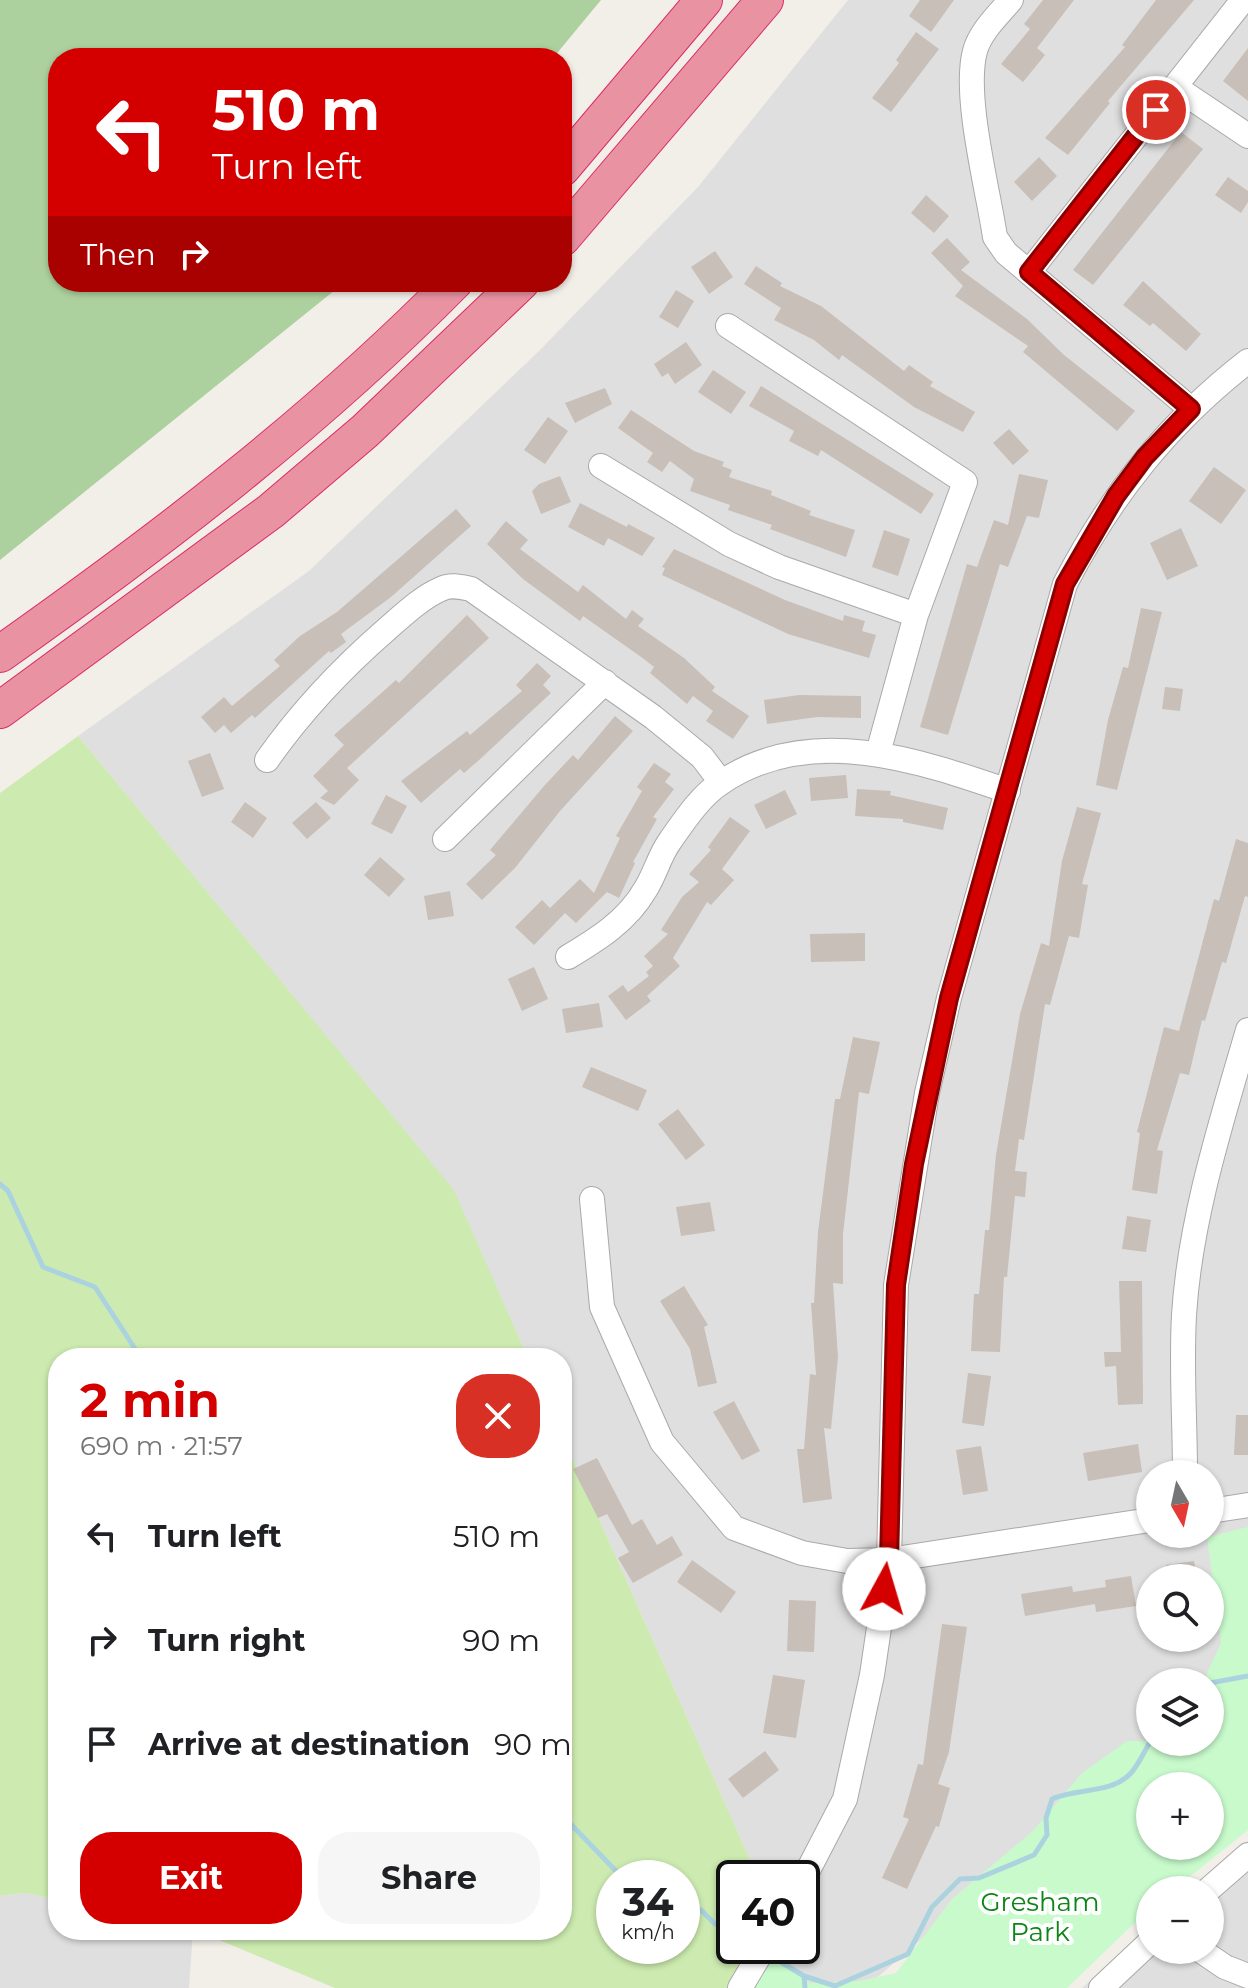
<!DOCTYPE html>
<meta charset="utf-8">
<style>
:root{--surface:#fff;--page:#f6f6f6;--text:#202124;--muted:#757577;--accent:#d40000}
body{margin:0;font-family:Montserrat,sans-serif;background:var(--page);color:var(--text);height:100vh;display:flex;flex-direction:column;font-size:30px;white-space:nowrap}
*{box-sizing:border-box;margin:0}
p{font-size:26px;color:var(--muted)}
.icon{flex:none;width:44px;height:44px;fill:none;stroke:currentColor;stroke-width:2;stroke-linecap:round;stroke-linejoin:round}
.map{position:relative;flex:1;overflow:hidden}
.sheet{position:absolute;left:48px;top:1348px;width:524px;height:592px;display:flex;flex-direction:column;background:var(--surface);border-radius:32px;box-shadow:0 2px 6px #0004}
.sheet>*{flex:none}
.banner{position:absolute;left:48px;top:48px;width:524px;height:244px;border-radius:32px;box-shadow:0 2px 6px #0004;background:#d40000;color:#fff;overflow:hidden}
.needle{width:52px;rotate:171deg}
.buttons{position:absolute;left:1136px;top:1460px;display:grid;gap:16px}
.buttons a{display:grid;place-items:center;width:88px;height:88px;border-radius:50%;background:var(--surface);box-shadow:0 2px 6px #0004;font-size:40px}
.speed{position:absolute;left:596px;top:1860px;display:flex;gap:16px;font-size:40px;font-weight:700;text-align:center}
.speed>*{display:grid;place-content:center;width:104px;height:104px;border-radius:50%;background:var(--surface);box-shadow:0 2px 6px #0004;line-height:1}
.speed small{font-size:20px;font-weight:400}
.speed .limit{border:4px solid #111;border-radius:12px;background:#fff;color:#111}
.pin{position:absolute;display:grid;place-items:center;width:68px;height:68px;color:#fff;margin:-34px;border:4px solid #fff;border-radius:50%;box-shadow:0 2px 8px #0007}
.me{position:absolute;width:88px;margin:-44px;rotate:6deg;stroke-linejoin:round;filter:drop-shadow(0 0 6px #0008)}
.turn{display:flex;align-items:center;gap:28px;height:168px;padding:0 32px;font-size:36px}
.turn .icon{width:104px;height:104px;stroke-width:2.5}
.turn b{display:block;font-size:56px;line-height:68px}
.then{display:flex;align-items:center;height:76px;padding:0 32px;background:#0003;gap:16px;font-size:30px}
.round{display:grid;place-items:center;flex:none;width:84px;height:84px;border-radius:32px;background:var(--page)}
.headline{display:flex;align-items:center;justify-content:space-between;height:136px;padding:0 32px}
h1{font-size:48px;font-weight:700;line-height:60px;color:var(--accent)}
.action{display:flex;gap:16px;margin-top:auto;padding:16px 32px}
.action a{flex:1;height:92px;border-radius:32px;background:var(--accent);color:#fff;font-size:32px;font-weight:700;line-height:92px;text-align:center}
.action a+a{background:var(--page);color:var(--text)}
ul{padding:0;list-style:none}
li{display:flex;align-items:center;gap:24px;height:104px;padding:0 32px}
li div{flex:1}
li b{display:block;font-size:30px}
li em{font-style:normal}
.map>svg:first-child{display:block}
</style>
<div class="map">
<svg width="1248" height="1988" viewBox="0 0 1248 1988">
<rect width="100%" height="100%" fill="#f2efe9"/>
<path fill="#e0dfdf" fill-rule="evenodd" d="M848,0h400v1656l-38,26h-60v59l-285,247h-70l-12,-42h19v-68h-44l-196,-443v-77h-34l-75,-168 -375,-454 231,-165 231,-221 158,-163zM1150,1474h60v60h-60zM1150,1578h60v60h-60z
M1248,1841v147h-166l68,-60v22h60v-60h-17z
M25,1893l33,7v30h135l-4,58h-189v-92z"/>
<path fill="#cdebb0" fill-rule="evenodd" d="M78,736l376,454 74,168h-470v542l-33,-7 -25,3v-1103z
M562,1435l196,443h-24v68h22l-23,42h-398l-140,-58h367zM614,1878h68v68h-68z"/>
<path fill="#add19e" d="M0,0h601l-48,58h-495v224h287l-345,278z"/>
<path fill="#c8facc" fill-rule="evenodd" d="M1248,1527v303l-75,60h-23v18l-83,80h-334l23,-42h27l5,19 22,18 49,-2 37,-8 56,-74 81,-68 49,-58 45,-32 83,1v-60h-7l18,-39 -14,-106zM1150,1786h60v60h-60z"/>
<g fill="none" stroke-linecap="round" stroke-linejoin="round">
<path stroke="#aad3df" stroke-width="5" d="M0,1184l8,7 35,76 52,20 46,71
M1210,1683l38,-7
M562,1815l54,56 13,7
M682,1908l19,2 14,14 19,8
M774,1958l30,18 31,10 73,-32 24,-47 28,-28 19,-1 55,-23 13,-20 -1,-17 6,-19c24,-11 59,-5 78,-25 8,-8 14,-22 20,-32
M804,1976l1,12"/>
</g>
<path fill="#c7bfb8" d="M920,0h34l-23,32 -22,-16z
M1043,0h31l-37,48 8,7 -22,27 -22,-18 29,-35 -6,-5z
M1156,0h38l-86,101 2,2 -42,52 -23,-17 80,-91 -3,-2z
M916,32l23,17 -48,63 -19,-14 27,-35 -3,-3z
M1248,48v53l-25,-20z
M1181,132l22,17 -110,136 -20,-15z
M1039,157l18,19 -25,25 -18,-19z
M1228,177l20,14v11l-7,11 -26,-18z
M926,195l23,21 -15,17 -23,-20z
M947,238l23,24 -9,8 66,49 37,36 71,56 -18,20 -94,-79 5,-6 -73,-50 8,-10 -32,-33z
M715,251l18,26 -24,17 -18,-27z
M756,266l26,17 -2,3 41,20 83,65 5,-6 24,17 -3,4 45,26 -12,20 -49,-25 -72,-52 -3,5 -25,-20 -40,-20 7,-12 -37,-24z
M1143,281l58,53 -15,17 -33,-28 -3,3 -27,-21z
M676,290l18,11 -16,27 -19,-11z
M686,342l16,23 -27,19 -7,-11 -6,4 -8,-13z
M713,370l33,22 -15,22 -33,-22z
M761,386l173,108 -13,20 -100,-64 -3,6 -29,-15 5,-10 -45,-25z
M605,388l7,16 -37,19 -10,-20z
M631,410l63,41 30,11 -2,4 10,4 -3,7 43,14 -1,4 40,16 -2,4 46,15 -9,27 -76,-28 2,-4 -44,-15 2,-5 -40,-14 4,-12 -24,-18 -8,11 -15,-10 6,-9 -35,-25z
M548,417l20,14 -23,33 -21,-14z
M1009,429l20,22 -16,14 -20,-22z
M1214,467l32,23 -25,34 -32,-23z
M1019,474l29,6 -9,38 -12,-2 -19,51 -8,-3 -52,171 -28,-8 47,-163 10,3 17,-47 14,5z
M560,476l11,26 -30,12 -9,-23 7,-7z
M580,503l47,24 1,-3 27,14 -13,18 -34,-18 -4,8 -36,-19z
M456,509l15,17 -80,71 -50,37 5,8 -15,11 -2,-2 -74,67 -3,-3 -21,18 -7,-8 -9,8 -14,-16 23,-20 8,9 48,-40 -6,-6 26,-24 37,-24z
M506,521l22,19 -8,9 58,43 5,-7 43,34 6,-9 12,9 -6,7 46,32 31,29 -3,4 37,25 -16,23 -27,-18 7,-10 -20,-15 -6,8 -37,-31 4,-6 -10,-8 -61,-43 -3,5 -57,-42 -36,-35z
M1181,528l17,38 -31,14 -17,-37z
M884,530l26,9 -12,37 -26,-9z
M674,549l111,51 58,21 1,-6 21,6 -3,10 14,4 -7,23 -81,-24 -126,-59 3,-7 -3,-1z
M1141,608l21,4 -45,178 -21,-5 12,-65 15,-53 5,1z
M467,615l22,23 -142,130 12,12 -25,25 -14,-7 8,-7 -15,-15 31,-31 -10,-10 62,-55 3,3z
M537,663l14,13 -8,9 8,8 -73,68 -14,12 -4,-4 -39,34 -20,-22 66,-50 3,4 52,-44 -6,-6z
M1165,687l18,2 -3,22 -18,-2z
M799,695l62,1v22l-44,-1 -50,7 -3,-24z
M615,716l18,15 -73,80 -45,57 -33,32 -16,-16 30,-29 -6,-5 54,-64 29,-31 5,5z
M210,753l14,36 -22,8 -14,-36z
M654,763l17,11 -6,8 9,7 -21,28 4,2 -24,43 2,1 -16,35 -12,-6 -31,31 -11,-10 -31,32 -19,-18 27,-27 8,8 30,-29 14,14 26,-55 -4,-2 26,-45 -5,-4z
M846,775l2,23 -37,3 -2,-23z
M857,789l34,2 -1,4 58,13 -5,22 -40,-8v-3l-48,-3z
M785,790l12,24 -31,15 -12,-24z
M386,795l21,11 -15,28 -21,-10z
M245,802l22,16 -14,20 -22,-16z
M316,802l15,16 -24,21 -15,-16z
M1077,807l24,6 -19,71 6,1 -9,53 -10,-2 -19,69 -5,-1 -21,136 -5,-1 -4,32 12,1 -2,25 -10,-1 -8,81h-3l-4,75 -29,-1 3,-57h5l6,-64h4l7,-75 24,-141 21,-71 8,3 13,-85z
M730,817l20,14 -28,38 12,11 -23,25 -4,-3 -34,56 7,8 -33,30 4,5 -25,19 -18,-24 15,-11 5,7 21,-16 -3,-4 7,-6 -9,-10 24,-22 -7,-4 21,-33 17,-15 -10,-8 22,-24 -3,-3z
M1236,839l12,4v54l-3,-1 -19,67 -4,-1 -17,59 -3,-1 -13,55 -9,-2 -23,77 6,1 -6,43 -25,-4 8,-57 -3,-1 27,-105 15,4 35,-132 5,2z
M380,857l25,22 -16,18 -25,-22z
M450,891l4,25 -26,4 -4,-24z
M865,933v28l-54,1 -1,-28z
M534,967l14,32 -26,12 -14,-32z
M599,1003l4,24 -37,6 -4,-24z
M853,1037l27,5 -11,52 -10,-2 -16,142v50l-10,-1 5,74 -7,72 -7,-1 8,71 -29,4 -6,-54h7l6,-75 6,1 -5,-72h3l4,-71 17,-133h5z
M591,1067l56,23 -9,21 -56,-24z
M678,1109l27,36 -19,15 -28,-36z
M710,1202l5,29 -34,5 -5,-29z
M1127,1216l24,4 -5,32 -24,-3z
M1119,1281h23l1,123 -25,1 -2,-39 -11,1 -1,-15h17z
M684,1286l24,39 -4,2 13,56 -19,4 -8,-38 -30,-48z
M968,1373l23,3 -7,50 -22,-3z
M734,1401l26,50 -18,9 -29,-48z
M1236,1415h12v40h-14z
M1138,1444l4,28 -54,9 -5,-28z
M981,1446l7,45 -25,4 -7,-45z
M597,1458l35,67 10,-6 15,26 15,-9 11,19 -50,28 -15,-25 11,-6 -22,-38 -9,4 -25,-49z
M692,1560l44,32 -15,21 -44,-31z
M1194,1561l3,17h-29l-2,-13z
M1131,1576l5,30 -40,6 -1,-8 -70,12 -4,-22 51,-8 1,6 33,-5 -1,-7z
M789,1600l27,1 -2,51 -27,-1z
M942,1624l25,3 -18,125 -11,32 12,4 -11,39 -3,-1 -29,63 -25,-11 27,-59 -6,-2 15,-53 5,1z
M773,1675l32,5 -9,58 -33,-5z
M765,1751l14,19 -36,28 -15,-19z"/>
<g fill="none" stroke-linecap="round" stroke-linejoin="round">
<defs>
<path id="minor" d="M1011,0c-13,15 -31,32 -36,51 -12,45 13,138 20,186l11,16 185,156
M1175,87l73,49
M1029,272l214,-272
M728,326l237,156 -49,133 -38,138
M601,466l128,78 50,23 137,48
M267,760c35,-50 74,-91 120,-131 16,-14 35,-32 54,-40 10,-5 20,-2 30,0l182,128 49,40 19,25
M445,839l160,-157
M568,957c30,-18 59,-36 77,-67 10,-15 14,-34 25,-49 14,-20 31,-46 52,-59 88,-59 196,-22 286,9
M592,1199l10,108 60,135 72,86 68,25 45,8 42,-1 261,-40
M1185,1474c0,-53 -4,-106 -1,-159 6,-96 37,-192 64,-285
M1210,1511l38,-6
M802,1882l43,-83 27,-124 17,-115 7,-275 31,-192 22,-95 116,-414c46,-89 103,-161 183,-223
M1208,1890l40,-35
M1200,1950l25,17 23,9
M740,1988l25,-42
M1101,1988l49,-46"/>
<path id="highway" d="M562,168l142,-168
M562,238l203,-238
M0,654c160,-113 316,-232 454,-372
M0,710l271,-199 94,-80 156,-149"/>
</defs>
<use href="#minor" stroke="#a9a9a9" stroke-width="26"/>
<use href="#highway" stroke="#dc2a67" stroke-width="38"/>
<use href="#minor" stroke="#fff" stroke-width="24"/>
<use href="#highway" stroke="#e892a2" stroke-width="36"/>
</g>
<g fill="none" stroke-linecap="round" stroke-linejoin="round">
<defs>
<path id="route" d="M884,1589l5,-29 7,-275 18,-121 35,-166 116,-414 51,-88 29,-39 46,-48 -162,-137 127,-162"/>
</defs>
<use href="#route" stroke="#8a0000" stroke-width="20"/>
<use href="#route" stroke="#d40000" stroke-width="14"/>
</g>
<g text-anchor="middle" stroke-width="8" stroke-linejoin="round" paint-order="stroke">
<g font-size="26" fill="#0c8416" stroke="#fff">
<text x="1040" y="1911">Gresham<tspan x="1040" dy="30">Park</tspan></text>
</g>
</g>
</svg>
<div class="buttons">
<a><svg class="needle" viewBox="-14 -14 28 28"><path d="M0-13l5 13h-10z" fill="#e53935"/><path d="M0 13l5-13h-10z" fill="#757577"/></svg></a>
<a><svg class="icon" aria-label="search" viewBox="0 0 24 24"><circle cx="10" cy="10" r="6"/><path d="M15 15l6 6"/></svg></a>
<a><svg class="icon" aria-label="layers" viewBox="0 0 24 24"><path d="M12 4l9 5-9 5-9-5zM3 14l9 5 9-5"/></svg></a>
<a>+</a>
<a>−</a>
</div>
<div class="speed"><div>34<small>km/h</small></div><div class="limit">40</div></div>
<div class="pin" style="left:1156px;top:110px;background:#d93025"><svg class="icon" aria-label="arrive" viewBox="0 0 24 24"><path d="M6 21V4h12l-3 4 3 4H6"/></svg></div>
<svg class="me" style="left:884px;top:1589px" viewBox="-20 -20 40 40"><circle r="19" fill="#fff"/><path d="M0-13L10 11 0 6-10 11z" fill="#d40000"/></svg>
<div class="banner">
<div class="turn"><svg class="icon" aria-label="left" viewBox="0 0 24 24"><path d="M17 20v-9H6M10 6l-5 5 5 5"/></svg><div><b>510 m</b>Turn left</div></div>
<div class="then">Then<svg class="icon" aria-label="right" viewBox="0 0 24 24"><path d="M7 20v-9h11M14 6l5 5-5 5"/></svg></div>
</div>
<section class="sheet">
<div class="headline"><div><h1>2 min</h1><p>690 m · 21:57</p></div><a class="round" style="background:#d93025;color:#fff"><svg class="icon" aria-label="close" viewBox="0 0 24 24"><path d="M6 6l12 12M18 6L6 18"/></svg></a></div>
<ul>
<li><svg class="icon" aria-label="left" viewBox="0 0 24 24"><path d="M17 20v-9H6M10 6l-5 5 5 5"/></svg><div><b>Turn left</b></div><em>510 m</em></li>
<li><svg class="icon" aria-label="right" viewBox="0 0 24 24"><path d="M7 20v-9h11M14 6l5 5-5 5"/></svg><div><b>Turn right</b></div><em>90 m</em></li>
<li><svg class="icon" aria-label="arrive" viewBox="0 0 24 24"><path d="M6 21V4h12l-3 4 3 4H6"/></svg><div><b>Arrive at destination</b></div><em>90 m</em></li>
</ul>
<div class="action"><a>Exit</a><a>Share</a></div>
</section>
</div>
